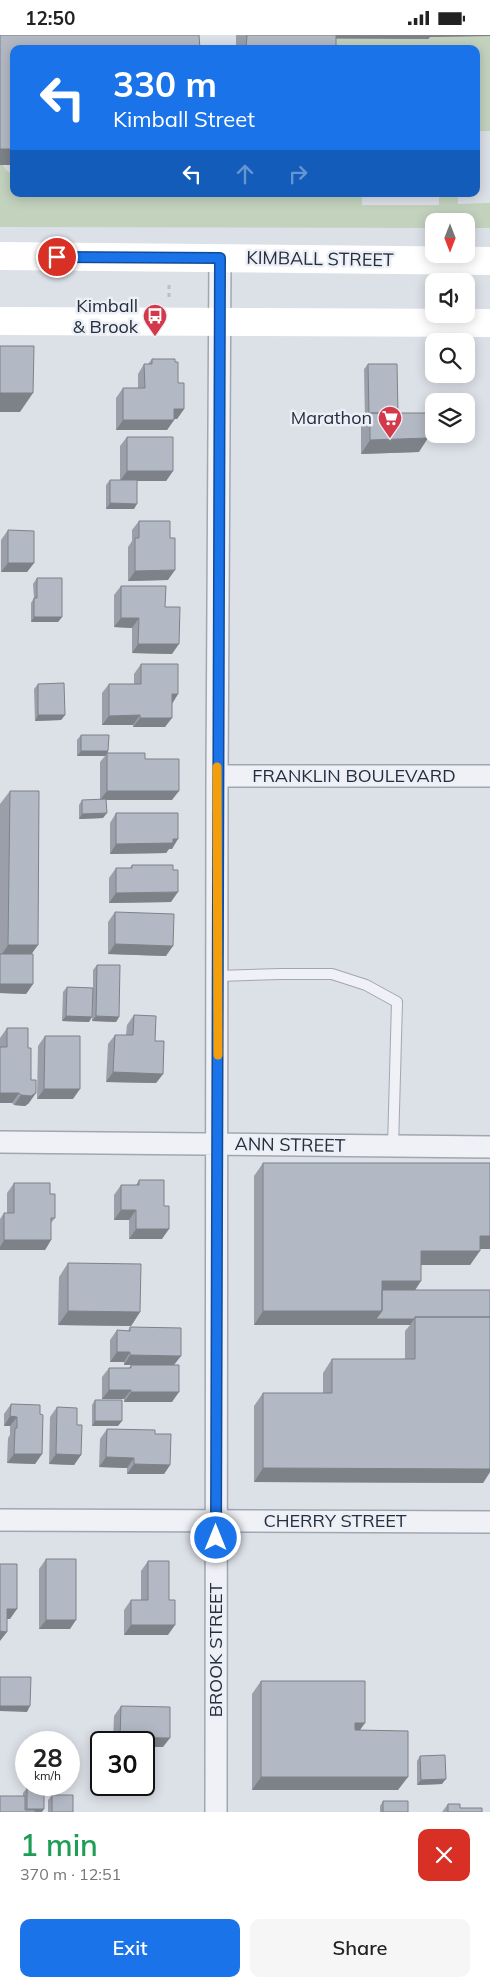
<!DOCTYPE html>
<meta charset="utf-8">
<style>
:root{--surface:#fff;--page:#f6f6f6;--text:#222;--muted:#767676;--accent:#1a73e8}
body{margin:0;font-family:Mulish,sans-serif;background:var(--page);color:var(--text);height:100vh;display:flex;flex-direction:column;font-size:19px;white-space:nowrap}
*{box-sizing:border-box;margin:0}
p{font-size:16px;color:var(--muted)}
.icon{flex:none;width:28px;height:28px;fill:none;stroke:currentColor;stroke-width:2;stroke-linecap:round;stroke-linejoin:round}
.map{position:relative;height:1777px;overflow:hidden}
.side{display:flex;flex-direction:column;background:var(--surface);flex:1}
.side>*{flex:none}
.guide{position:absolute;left:10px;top:10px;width:470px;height:152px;border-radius:10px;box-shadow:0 2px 12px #0003;background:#1a73e8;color:#fff;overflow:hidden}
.needle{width:32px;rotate:180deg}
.fabs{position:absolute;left:425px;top:178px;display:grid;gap:10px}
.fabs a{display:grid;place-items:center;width:50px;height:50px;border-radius:10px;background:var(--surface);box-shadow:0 2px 12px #0003;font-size:25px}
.speed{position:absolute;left:15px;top:1696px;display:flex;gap:10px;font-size:25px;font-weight:700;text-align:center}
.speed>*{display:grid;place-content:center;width:65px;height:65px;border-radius:50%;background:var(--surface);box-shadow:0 2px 12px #0003;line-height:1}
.speed small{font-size:12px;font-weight:400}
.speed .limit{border:2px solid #111;border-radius:8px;background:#fff;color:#111}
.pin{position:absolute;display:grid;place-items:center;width:42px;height:42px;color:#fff;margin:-21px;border:2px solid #fff;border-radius:50%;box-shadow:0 1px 5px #0007}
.me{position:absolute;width:55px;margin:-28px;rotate:0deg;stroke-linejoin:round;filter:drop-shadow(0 0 4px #0008)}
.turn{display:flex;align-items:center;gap:18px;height:105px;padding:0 20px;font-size:22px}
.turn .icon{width:65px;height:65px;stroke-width:2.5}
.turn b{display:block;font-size:35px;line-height:42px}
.lanes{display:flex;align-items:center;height:48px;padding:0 20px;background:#0003;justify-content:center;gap:25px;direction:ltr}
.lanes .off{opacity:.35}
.round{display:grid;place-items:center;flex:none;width:52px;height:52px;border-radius:10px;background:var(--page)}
.overview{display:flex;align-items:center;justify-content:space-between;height:85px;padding:0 20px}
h1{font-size:30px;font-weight:600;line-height:38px;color:#1e9e55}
.action{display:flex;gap:10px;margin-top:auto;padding:10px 20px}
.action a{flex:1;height:58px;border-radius:10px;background:var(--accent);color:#fff;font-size:20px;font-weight:600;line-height:58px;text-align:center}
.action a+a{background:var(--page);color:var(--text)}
.status{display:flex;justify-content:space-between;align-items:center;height:35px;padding:0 25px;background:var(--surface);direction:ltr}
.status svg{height:14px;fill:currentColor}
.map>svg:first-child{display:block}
</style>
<div class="status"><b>12:50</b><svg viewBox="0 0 49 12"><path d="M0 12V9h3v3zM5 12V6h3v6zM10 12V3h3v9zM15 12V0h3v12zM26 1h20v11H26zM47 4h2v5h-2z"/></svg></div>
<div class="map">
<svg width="490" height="1777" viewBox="0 0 490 1777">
<rect width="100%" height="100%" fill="#dce0e7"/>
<path fill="#c2d2bd" d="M490,1v95h-14v-82h-151v-11l103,1 1,-2z
M0,130h3l3,5 8,5v19h348v11h77v-11h19v10l32,-1v25h-24v-7h-32v7l-434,-1z"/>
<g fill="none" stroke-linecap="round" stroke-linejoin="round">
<defs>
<path id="lane" d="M218,941l63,-2h51l34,11 31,17 -4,145"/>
<path id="street" d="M217,741h273
M0,1107l490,5
M0,1485l490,2
M216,1777l1,-1036 3,-518"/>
</defs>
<use href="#lane" stroke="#a1a7b1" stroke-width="12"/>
<use href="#street" stroke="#a1a7b1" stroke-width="24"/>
<path stroke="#babec6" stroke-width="3" stroke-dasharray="4 4" stroke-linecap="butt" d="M169,262v-14"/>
<use href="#lane" stroke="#eff1f6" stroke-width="10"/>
<use href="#street" stroke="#eff1f6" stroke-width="21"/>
<path stroke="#fff" stroke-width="28" d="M0,221l490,5
M0,286l490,2"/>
</g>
<path fill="#9a9fa9" d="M236,0h254v1l-60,1 -2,2h-92v10h-100z
M152,324l26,24 6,26 -7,10h-3v1l-7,10h-51v-32l7,-10h15v-14l6,-10h4z
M368,329l30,49 21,39 -58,2v-27l4,-7 -1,-51z
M127,402l46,34 -7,10h-29l-3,28h-28v-24l4,-5h10v-34z
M139,486l29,59 -40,1v-34l4,-6v-11z
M8,495l26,33 -7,9h-26v-32z
M37,543l25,39 -4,5h-27v-19l3,-5 -1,-14z
M121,551l44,21 7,47 -40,-1v-25l-18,-1v-32z
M141,629l37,30 -6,9 -7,24h-32v-2h-31v-32l7,-9h25v-10z
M38,649l27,31 -4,5 -26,1 -1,-32z
M81,700l27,16v2l37,6 27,41h-66l-3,18 -24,1v-14l3,-5h18v-38l5,-6h-28v-16z
M10,756l21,163 2,30 -7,10 -26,-1v-189z
M116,778l56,36h-3l-3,4 -56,1v-31z
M132,830l39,37 -62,1v-25l7,-10h14z
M115,877l51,44 -58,-2v-32z
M97,930l22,52 -3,5 -24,-1 1,-28 -4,29 -27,-1 1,-29 4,-5 26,1v-18z
M134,980l21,26 8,33 -7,9 -50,-1 2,-38 7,-9h11l1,-10z
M7,993l22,75 -4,3 -11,-1 -2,-2h-12v-65z
M45,1001l28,63h-36l1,-53z
M263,1128l227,86h-10l-10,16h-49l-6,25h75v182l-7,11 -229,-1v-76l9,-13h60v-20l9,-14h73v-28l5,-6h-156v-149z
M139,1145l23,59h-33v-19h-15v-25l7,-10h15z
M14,1148l36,11 5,24 -4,5v17l-6,10h-45v-31l4,-6h3v-20z
M68,1228l72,49 -9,14 -73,-1 1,-48z
M130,1292l45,38 -3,37h-48v-3h-22v-22l7,-9h20l2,-3h-7v-3h-14v-22l7,-10 11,1z
M95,1365l23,26h-26v-21z
M11,1369l29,10 2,40 -7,10 -28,-1 1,-25 2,-3v-9h-6v-12z
M57,1372l20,18 4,30 -7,10 -25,-1 1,-47z
M107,1394l48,5 15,31 -6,9h-37v-6l-28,-1 1,-28z
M46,1524l24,70h-31v-60z
M148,1526l21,39 -1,35h-44v-25l7,-10h10v-29z
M261,1646l137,109h-146v-96z
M121,1671l42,41h-19v-4h-31l1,-27z
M420,1721l22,28 -25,1v-24z
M27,1753l15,24h-42l23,-16v-3z
M52,1760l21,17h-25v-12z
M383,1766l25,11h-28v-6z
M448,1769l12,4 22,4h-40z"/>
<path fill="#7d8289" d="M327,0h163v1l-60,1 -2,2 -103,-1z
M0,114h14v16h-14z
M0,358h33l-13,19h-20z
M174,374h10l-7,10h-10z
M123,385h51l-7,10h-51z
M428,403l-9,14 -58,2 9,-14z
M127,436h46l-7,10h-46z
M110,468l27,1 -3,5h-28z
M8,528h26l-7,9h-26z
M175,535l-7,10 -40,1 7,-10z
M34,582h28l-4,5h-27z
M121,583h18l-7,10 -18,-1z
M138,609h41l-7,10 -40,-1z
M172,659h6l-6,10z
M38,680h27l-4,5 -26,1z
M140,680l-7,10h-31l7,-9z
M140,683h32l-7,9h-32z
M81,716h27l-3,5h-28z
M107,756h72l-7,9h-72z
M107,778l-4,5 -24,1 3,-5z
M173,804h5l-6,10h-3l-3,4 -56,1 6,-10z
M178,857l-7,10 -62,1 7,-10z
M115,909l58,2 -7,10 -58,-2z
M8,910h30l-10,14 -28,-2z
M0,949h33l-7,10 -26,-1z
M66,981l26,1 -3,5 -27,-1z
M96,981l23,1 -3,5 -24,-1z
M113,1037l50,2 -7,9 -50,-1z
M44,1054h36l-7,10h-36z
M0,1058h19l-7,10h-12z
M36,1058l-7,10 -4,3 -11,-1 7,-10z
M121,1175h15l-7,10h-15z
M136,1194h33l-7,10h-33z
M480,1201h10v13h-20z
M4,1205h47l-6,10h-45v-3z
M421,1216h59l-10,14h-58z
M382,1246h39l-9,14h-36z
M68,1276l72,1 -9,14 -73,-1z
M263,1276h119l32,8 -4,6h-156z
M117,1317h13l-6,10h-14z
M130,1320l51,1 -7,9h-50z
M109,1355h22l-7,9h-22z
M131,1357h48l-7,10h-48z
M10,1381l7,1 -7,9h-6z
M95,1386h27l-4,5h-26z
M14,1419h28l-7,10 -28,-1z
M56,1419l25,1 -7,10 -25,-1z
M106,1422l28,1 -7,10 -28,-1z
M134,1429l36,1 -6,9h-37z
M263,1433l227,1v3l-7,11 -229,-1z
M7,1574h10l-7,10h-10z
M46,1585h30l-6,9h-31z
M131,1590h44l-7,10h-44z
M0,1596l7,1 -7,9z
M0,1671h30l-3,6 -27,-1z
M355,1688h10l-10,14z
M120,1702l50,1 -7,9h-19v-4h-27z
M261,1742h147l-10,13h-146z
M446,1744l-4,5 -25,1 4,-5z
M27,1774h17l-2,3h-17z"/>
<path fill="#b3b9c4" stroke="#7d8289" d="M0,0h199l1,14h-186v100h-14z
M247,0h89v14h-90z
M0,311h34l-1,47h-33z
M152,324h23v3h3v21h6v26h-10v11h-51v-32h22l-1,-24h8z
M368,329h29l1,49h-28l-1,2z
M370,378h57l1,25 -58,2z
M127,402h46v34h-46z
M110,445h27v24l-27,-1z
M139,486h31v17h5v32l-40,1v-33h4z
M8,495l26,1v32h-26z
M37,543h25v39h-28v-19h3z
M121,551h45l-1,21h15l-1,37h-41l1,-26h-18z
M141,629h37v30h-6v24h-32v-3l-31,1v-32h32z
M64,648l1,32h-27v-31z
M81,700h28l-1,16h-27z
M107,718h38v6h34v32h-72z
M10,756h29l-1,154h-30z
M106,764l1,14 -25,1v-14z
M116,778h62v26h-5v4l-57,1z
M132,830h41v5h5v22l-62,1v-25h16z
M115,877l59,2 -1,32 -58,-2z
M0,919h33v30h-33z
M97,930h23l-1,52 -23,-1z
M67,952l26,1 -1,29 -26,-1z
M134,980l22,1 -1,25h9l-1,33 -50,-2 2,-37h18z
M7,993h21v20h3v32h5v13l-5,3 -10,-1 -2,-2h-19v-46h7z
M45,1001h35v53h-36z
M263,1128h227v73h-10v15h-59v30h-39v30h-119z
M139,1145h25v26h5v23h-33v-19h-15v-25h18z
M14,1148h36v11h5v24h-4v22h-47v-27h10z
M68,1228l73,1 -1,48 -72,-1z
M382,1255h108v27h-75l-1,2h-38l6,-8z
M415,1282h75v152l-227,-1v-75h69v-34h83z
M130,1292l51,1v28l-51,-1v-3h-13v-22l13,1z
M131,1330h48v27h-48v-2h-22v-22h22z
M95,1365h27v21h-27z
M11,1369l29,1v9l3,1 -1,39h-28l1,-26h2v-11l-7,-1z
M57,1372l20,1v17h5l-1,30 -25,-1z
M107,1394l48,1v4h16l-1,31 -36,-1v-6l-28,-1z
M46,1524h30v61h-30z
M148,1526h21v39h6v25h-44v-25h17z
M0,1529h17v45h-10v23l-7,-1z
M0,1642h31l-1,29h-30z
M261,1646h104v42h-10v7l53,1v46h-147z
M121,1671l49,1v31l-50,-1z
M445,1720l1,24 -25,1 -1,-24z
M27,1753h17v21h-17z
M52,1760h21v17h-21z
M0,1761h25v14h10v2h-35z
M383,1766h25v11h-25z
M448,1769h12v4h22v4h-34z"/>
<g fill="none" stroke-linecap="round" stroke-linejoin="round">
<defs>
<path id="route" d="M57,222l163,1 -4,1280"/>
</defs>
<use href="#route" stroke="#114b97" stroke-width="12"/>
<use href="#route" stroke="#1a73e8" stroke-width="9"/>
<path stroke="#f59e0b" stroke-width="9" d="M217,732l1,288"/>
</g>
<defs>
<symbol id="bus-pin" viewBox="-11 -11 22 30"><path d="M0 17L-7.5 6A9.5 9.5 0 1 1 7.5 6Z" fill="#d4394b" stroke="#eceff5"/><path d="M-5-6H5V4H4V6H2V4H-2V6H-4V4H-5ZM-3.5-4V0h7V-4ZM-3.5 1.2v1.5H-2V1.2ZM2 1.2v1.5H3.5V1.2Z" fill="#fff"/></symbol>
<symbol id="supermarket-pin" viewBox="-11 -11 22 30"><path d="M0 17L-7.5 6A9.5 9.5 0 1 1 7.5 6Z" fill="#d4394b" stroke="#eceff5"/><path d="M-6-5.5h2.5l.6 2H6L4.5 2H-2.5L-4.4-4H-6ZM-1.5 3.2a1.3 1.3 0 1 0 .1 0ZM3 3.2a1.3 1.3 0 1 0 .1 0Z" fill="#fff"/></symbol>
</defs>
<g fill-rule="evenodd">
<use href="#bus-pin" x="141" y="267" width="28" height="38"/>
<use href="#supermarket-pin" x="376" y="369" width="28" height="38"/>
</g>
<g text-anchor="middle" stroke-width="5" stroke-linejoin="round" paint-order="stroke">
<g font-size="18" fill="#252e3e" stroke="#eceff5">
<text transform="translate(320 224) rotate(1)" y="6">KIMBALL STREET</text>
<text x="354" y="747">FRANKLIN BOULEVARD</text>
<text transform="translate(290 1110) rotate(1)" y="6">ANN STREET</text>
<text x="335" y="1492">CHERRY STREET</text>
<text transform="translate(216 1615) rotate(-90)" y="6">BROOK STREET</text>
</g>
<g font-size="18" fill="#252e3e" stroke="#eceff5" text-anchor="end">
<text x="138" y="277">Kimball<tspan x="138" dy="21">&amp; Brook</tspan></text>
<text x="372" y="389">Marathon</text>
</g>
</g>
</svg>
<div class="fabs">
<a><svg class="needle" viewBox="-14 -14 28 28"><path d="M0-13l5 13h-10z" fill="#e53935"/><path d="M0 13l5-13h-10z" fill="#767676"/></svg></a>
<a><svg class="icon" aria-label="sound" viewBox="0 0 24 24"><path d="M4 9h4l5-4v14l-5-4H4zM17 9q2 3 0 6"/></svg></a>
<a><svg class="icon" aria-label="search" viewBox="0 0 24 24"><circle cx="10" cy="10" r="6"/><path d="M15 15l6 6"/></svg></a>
<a><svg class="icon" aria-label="layers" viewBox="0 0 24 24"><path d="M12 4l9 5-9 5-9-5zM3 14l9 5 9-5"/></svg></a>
</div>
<div class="speed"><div>28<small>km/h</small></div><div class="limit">30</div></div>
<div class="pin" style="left:57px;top:222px;background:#d93025"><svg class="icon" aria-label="arrive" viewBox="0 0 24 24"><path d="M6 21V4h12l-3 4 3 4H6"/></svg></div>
<svg class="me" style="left:216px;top:1503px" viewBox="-20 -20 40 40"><circle r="17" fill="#1a73e8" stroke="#fff" stroke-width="3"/><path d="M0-11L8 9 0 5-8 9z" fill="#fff"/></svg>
<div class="guide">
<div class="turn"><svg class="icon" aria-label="left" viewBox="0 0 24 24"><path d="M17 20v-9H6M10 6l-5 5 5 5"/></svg><div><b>330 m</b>Kimball Street</div></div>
<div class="lanes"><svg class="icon" aria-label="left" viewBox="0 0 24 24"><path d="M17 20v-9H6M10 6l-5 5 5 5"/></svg><svg class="icon off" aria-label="ahead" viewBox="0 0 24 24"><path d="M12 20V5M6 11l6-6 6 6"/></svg><svg class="icon off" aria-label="right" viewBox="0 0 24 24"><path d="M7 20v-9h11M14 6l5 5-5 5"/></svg></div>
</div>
</div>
<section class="side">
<div class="overview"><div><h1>1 min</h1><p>370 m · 12:51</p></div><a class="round" style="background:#d93025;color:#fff"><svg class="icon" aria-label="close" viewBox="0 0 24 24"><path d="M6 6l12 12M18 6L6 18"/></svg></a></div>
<div class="action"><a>Exit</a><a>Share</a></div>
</section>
